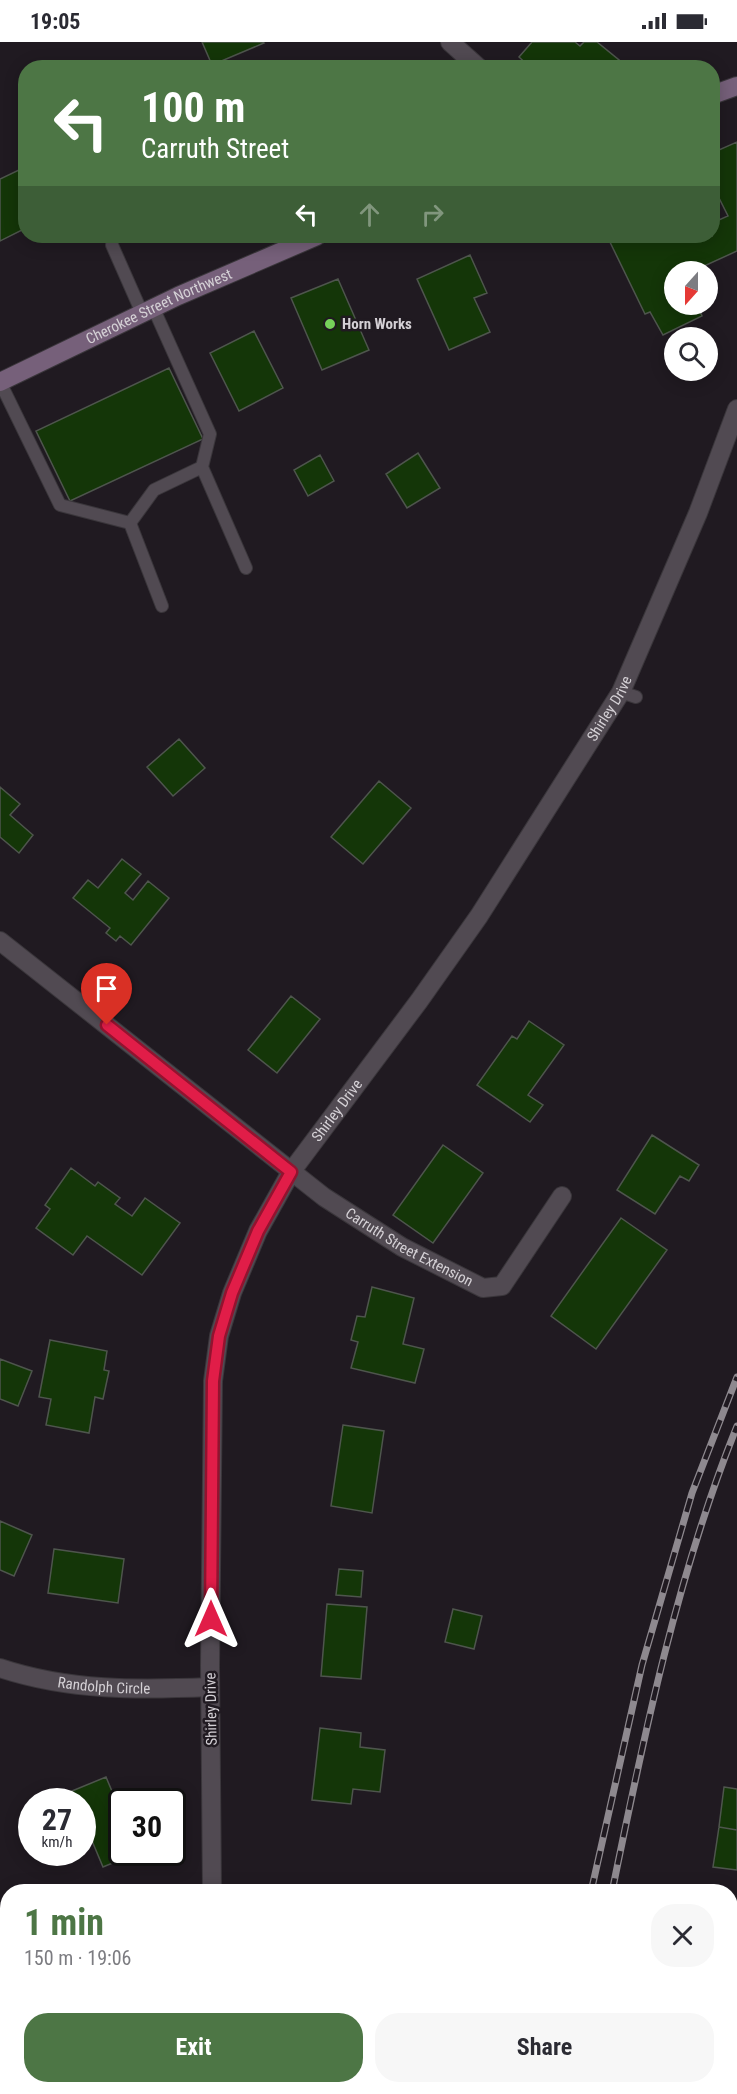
<!DOCTYPE html>
<meta charset="utf-8">
<style>
:root{--surface:#fff;--page:#f7f7f7;--text:#2b2b33;--muted:#7c7c81;--accent:#4d7645}
body{margin:0;font-family:"Roboto Condensed",sans-serif;background:var(--page);color:var(--text);height:100vh;display:flex;flex-direction:column;font-size:22px;white-space:nowrap}
*{box-sizing:border-box;margin:0}
p{font-size:20px;color:var(--muted)}
.icon{flex:none;width:33px;height:33px;fill:none;stroke:currentColor;stroke-width:2;stroke-linecap:round;stroke-linejoin:round}
.map{position:relative;flex:1;overflow:hidden}
.sheet{position:absolute;left:0px;top:1842px;width:738px;height:210px;display:flex;flex-direction:column;background:var(--surface);border-radius:24px 24px 0 0;box-shadow:0 3px 15px #0003}
.sheet>*{flex:none}
.guide{position:absolute;left:18px;top:18px;width:702px;height:183px;border-radius:24px;box-shadow:0 3px 15px #0003;background:#4d7645;color:#fff;overflow:hidden}
.needle{width:39px;rotate:201deg}
.controls{position:absolute;left:664px;top:219px;display:grid;gap:12px}
.controls a{display:grid;place-items:center;width:54px;height:54px;border-radius:50%;background:var(--surface);box-shadow:0 3px 15px #0003;font-size:30px}
.speed{position:absolute;left:18px;top:1746px;display:flex;gap:12px;font-size:30px;font-weight:700;text-align:center}
.speed>*{display:grid;place-content:center;width:78px;height:78px;border-radius:50%;background:var(--surface);box-shadow:0 3px 15px #0003;line-height:1}
.speed small{font-size:15px;font-weight:400}
.speed .limit{border:3px solid #111;border-radius:9px;background:#fff;color:#111}
.pin{position:absolute;display:grid;place-items:center;width:51px;height:51px;color:#fff;margin:-62px -26px;border-radius:50% 50% 50% 0;rotate:-45deg;box-shadow:0 0 6px #0007}
.pin .icon{rotate:45deg}
.me{position:absolute;width:66px;margin:-33px;rotate:0deg;stroke-linejoin:round;filter:drop-shadow(0 0 4px #0008)}
.turn{display:flex;align-items:center;gap:21px;height:126px;padding:0 24px;font-size:27px}
.turn .icon{width:78px;height:78px;stroke-width:2.5}
.turn b{display:block;font-size:42px;line-height:51px}
.lanes{display:flex;align-items:center;height:57px;padding:0 24px;background:#0003;justify-content:center;gap:30px;direction:ltr}
.lanes .off{opacity:.35}
.round{display:grid;place-items:center;flex:none;width:63px;height:63px;border-radius:24px;background:var(--page)}
.head{display:flex;align-items:center;justify-content:space-between;height:102px;padding:0 24px}
h1{font-size:36px;font-weight:700;line-height:45px;color:var(--accent)}
.action{display:flex;gap:12px;margin-top:auto;padding:12px 24px}
.action a{flex:1;height:69px;border-radius:24px;background:var(--accent);color:#fff;font-size:24px;font-weight:700;line-height:69px;text-align:center}
.action a+a{background:var(--page);color:var(--text)}
.status{display:flex;justify-content:space-between;align-items:center;height:42px;padding:0 30px;background:var(--surface);direction:ltr}
.status svg{height:16px;fill:currentColor}
.map>svg:first-child{display:block}
</style>
<div class="status"><b>19:05</b><svg viewBox="0 0 49 12"><path d="M0 12V9h3v3zM5 12V6h3v6zM10 12V3h3v9zM15 12V0h3v12zM26 1h20v11H26zM47 4h2v5h-2z"/></svg></div>
<div class="map">
<svg width="737" height="2052" viewBox="0 0 737 2052">
<rect width="100%" height="100%" fill="#201a21"/>
<path fill="#143608" stroke="#4e554d" stroke-width="1.5" d="M202,0h61l1,1 -52,22z
M532,0h43l5,4 4,-4h13l22,18 -6,8h-82l-12,-11z
M737,100v109l-46,21h-16v32h22l5,12 -39,19 -13,-23 -5,2 -38,-78h64l3,6 12,-6h26v-13l16,-7 -16,-32v-31z
M21,127l5,10v49l-26,13v-62z
M470,213l17,38 -13,5 16,34 -41,18 -32,-71z
M338,237l31,71 -47,20 -31,-72z
M254,289l29,57 -44,23 -29,-58z
M169,326l34,71 -133,62 -34,-70z
M418,411l22,35 -33,20 -21,-34z
M320,413l14,26 -26,15 -14,-26z
M179,697l26,29 -32,28 -26,-29z
M379,739l32,27 -48,56 -32,-27z
M0,745l20,17 -10,11 23,20 -14,18 -19,-16z
M122,817l19,15 -16,19 8,7 15,-19 21,17 -38,47 -11,-9 -4,5 -10,-8 4,-5 -37,-30 15,-18 10,8z
M291,954l29,23 -43,54 -29,-23z
M529,979l35,24 -36,50 15,10 -13,17 -53,-37 35,-49 5,3z
M652,1093l47,30 -10,16 -9,-5 -25,38 -38,-24z
M443,1103l40,28 -50,70 -40,-28z
M71,1126l24,18 3,-4 22,16 -5,6 17,12 13,-18 35,25 -38,52 -55,-39 -14,19 -37,-27 14,-19 -5,-4z
M621,1176l46,32 -71,99 -45,-33z
M372,1245l42,11 -11,46 21,5 -9,34 -64,-15 7,-26 -7,-2 6,-24 8,1z
M50,1298l57,11 -3,19 5,1 -6,28 -8,-2 -6,36 -43,-8 5,-26 -12,-2z
M0,1317l32,12 -14,35 -18,-7z
M343,1383l41,6 -12,82 -41,-7z
M0,1479l32,14 -18,41 -14,-6z
M54,1507l70,10 -6,44 -70,-10z
M339,1527l24,2 -2,26 -25,-2z
M327,1562l40,3 -6,72 -40,-3z
M453,1567l29,7 -8,33 -29,-7z
M320,1686l41,5 -1,14 25,3 -5,42 -27,-3 -2,15 -39,-4z
M106,1735l16,38v37l15,1 -34,14 -21,-50v-15h-6l-4,-11z
M724,1745l13,2v41l-18,-3z
M719,1785l18,3v40l-24,-3z
M730,1862h7v41l-7,-1z
M730,1902l7,1 -1,40 -6,-1z
M730,2017l7,1v34h-18l1,-8h10z
M44,2044h20l20,7 -43,1z
M283,2044h46l-1,8h-47z
M639,2044l37,5 -1,3h-37z
M680,2044h38l-2,8 -37,-2z"/>
<g fill="none" stroke-linecap="round" stroke-linejoin="round">
<defs>
<path id="lane" d="M112,203l30,68
M153,265l57,127 -8,33 44,101
M0,340l60,123 70,18
M162,564l-32,-83 24,-33 48,-23
M621,650l15,5"/>
<g id="street">
<path d="M450,0l29,26"/>
<path id="s1" d="M0,899l324,256 78,50 81,41 19,-2 60,-90"/>
<path id="s2" d="M0,1626c69,23 139,22 210,19"/>
<path id="s3" d="M212,1850l-2,-226 3,-285 6,-45 13,-43 26,-62 33,-59 128,-171 60,-85 142,-224 77,-179 39,-104"/>
<path d="M730,1983l7,1"/>
<path d="M183,2052l1,-8"/>
</g>
<g id="secondary">
<path d="M712,53l25,-9"/>
<path id="s4" d="M0,340l178,-86 139,-60"/>
</g>
</defs>
<use href="#lane" stroke="#3a363b" stroke-width="14"/>
<use href="#street" stroke="#3a363b" stroke-width="20"/>
<use href="#secondary" stroke="#3a363b" stroke-width="20"/>
<use href="#lane" stroke="#514a52" stroke-width="12"/>
<use href="#street" stroke="#514a52" stroke-width="18"/>
<use href="#secondary" stroke="#76607a" stroke-width="18"/>
<defs>
<path id="rail" d="M591,1850l51,-227 50,-172 45,-116
M612,1850c32,-157 65,-317 125,-466
M550,2052l2,-8
M570,2052l1,-8"/>
</defs>
<use href="#rail" stroke="#8e898f" stroke-width="7"/>
<use href="#rail" stroke="#201a21" stroke-width="4.5" stroke-dasharray="14" stroke-linecap="butt"/>
</g>
<g fill="none" stroke-linecap="round" stroke-linejoin="round">
<defs>
<path id="route" d="M107,983l184,147 -33,59 -26,62 -13,43 -6,45 -2,238"/>
</defs>
<use href="#route" stroke="#92132f" stroke-width="15"/>
<use href="#route" stroke="#e11d48" stroke-width="10"/>
</g>
<circle fill="#76d25a" stroke="#201a21" stroke-width="2" cx="330" cy="282" r="6"/>
<g text-anchor="middle" stroke-width="5" stroke-linejoin="round" paint-order="stroke">
<g font-size="15" fill="#d4d0d5" stroke="#201a21">
<text dy="5" stroke="none"><textPath href="#s4" startOffset="176">Cherokee Street Northwest</textPath></text>
<text dy="5" stroke="none"><textPath href="#s3" startOffset="1299">Shirley Drive</textPath></text>
<text dy="5" stroke="none"><textPath href="#s3" startOffset="813">Shirley Drive</textPath></text>
<text dy="5" stroke="none"><textPath href="#s1" startOffset="512">Carruth Street Extension</textPath></text>
<text dy="5" stroke="none"><textPath href="#s2" startOffset="106">Randolph Circle</textPath></text>
<text transform="translate(211 1667) rotate(-91)" y="5">Shirley Drive</text>
</g>
<g font-size="15" font-weight="bold" fill="#d4d0d5" stroke="#201a21" text-anchor="start">
<text x="342" y="287">Horn Works</text>
</g>
</g>
</svg>
<div class="controls">
<a><svg class="needle" viewBox="-14 -14 28 28"><path d="M0-13l5 13h-10z" fill="#e53935"/><path d="M0 13l5-13h-10z" fill="#7c7c81"/></svg></a>
<a><svg class="icon" aria-label="search" viewBox="0 0 24 24"><circle cx="10" cy="10" r="6"/><path d="M15 15l6 6"/></svg></a>
</div>
<div class="speed"><div>27<small>km/h</small></div><div class="limit">30</div></div>
<div class="pin" style="left:107px;top:983px;background:#d93025"><svg class="icon" aria-label="arrive" viewBox="0 0 24 24"><path d="M6 21V4h12l-3 4 3 4H6"/></svg></div>
<svg class="me" style="left:211px;top:1577px" viewBox="-20 -20 40 40"><path d="M0-17L14 15 0 8-14 15z" fill="#e11d48" stroke="#fff" stroke-width="4"/></svg>
<div class="guide">
<div class="turn"><svg class="icon" aria-label="left" viewBox="0 0 24 24"><path d="M17 20v-9H6M10 6l-5 5 5 5"/></svg><div><b>100 m</b>Carruth Street</div></div>
<div class="lanes"><svg class="icon" aria-label="left" viewBox="0 0 24 24"><path d="M17 20v-9H6M10 6l-5 5 5 5"/></svg><svg class="icon off" aria-label="ahead" viewBox="0 0 24 24"><path d="M12 20V5M6 11l6-6 6 6"/></svg><svg class="icon off" aria-label="right" viewBox="0 0 24 24"><path d="M7 20v-9h11M14 6l5 5-5 5"/></svg></div>
</div>
<section class="sheet">
<div class="head"><div><h1>1 min</h1><p>150 m · 19:06</p></div><a class="round"><svg class="icon" aria-label="close" viewBox="0 0 24 24"><path d="M6 6l12 12M18 6L6 18"/></svg></a></div>
<div class="action"><a>Exit</a><a>Share</a></div>
</section>
</div>
